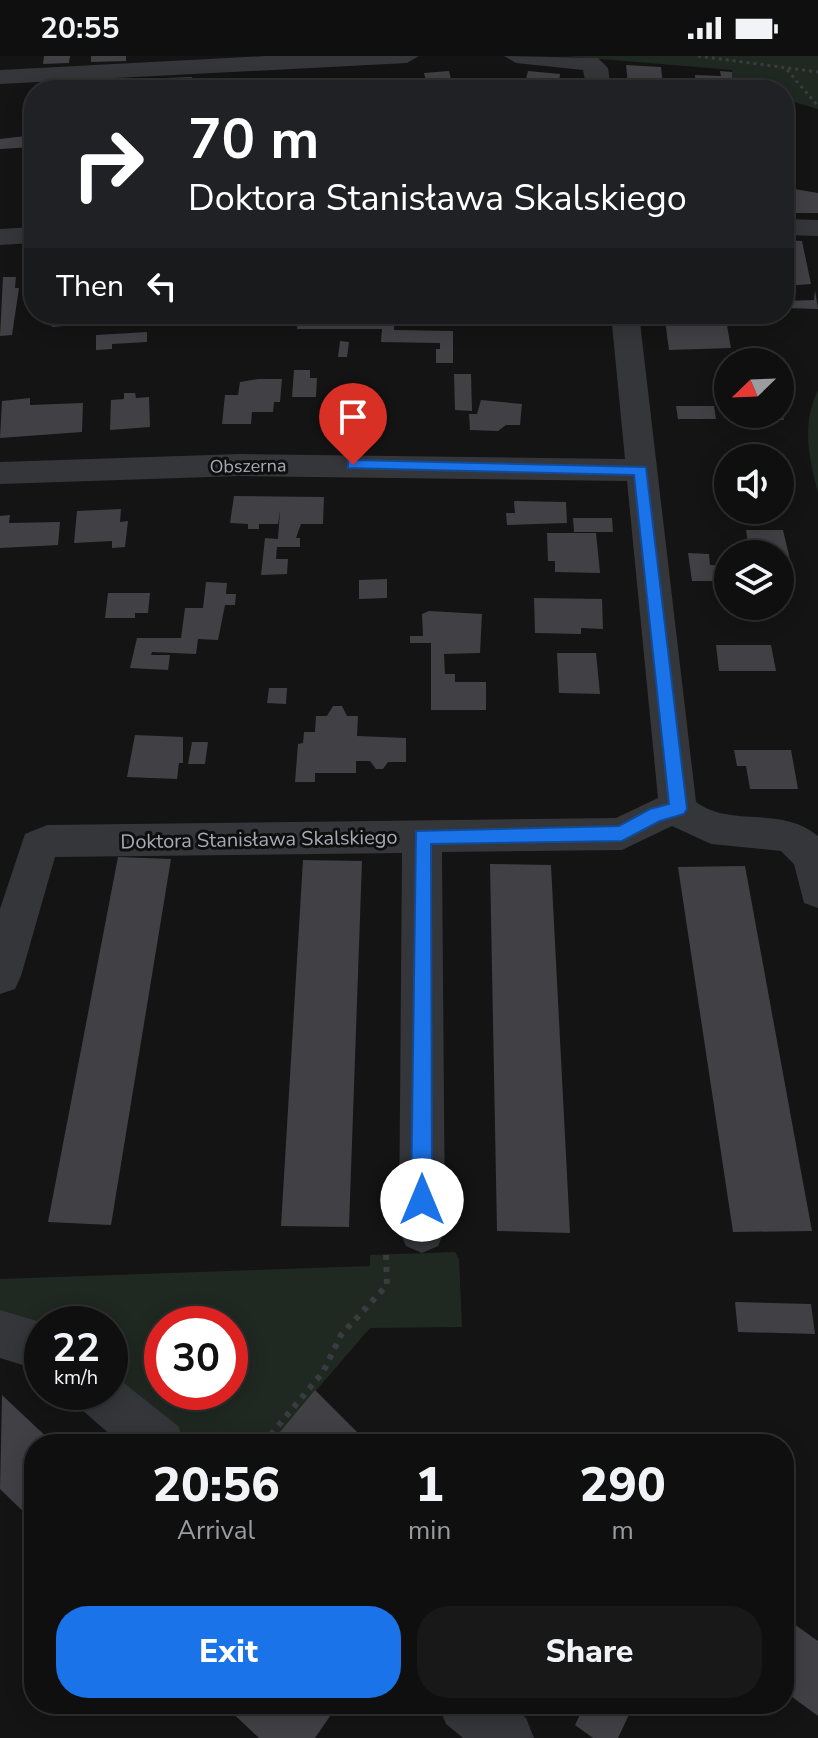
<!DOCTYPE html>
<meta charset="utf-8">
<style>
:root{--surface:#0f0f10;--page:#181819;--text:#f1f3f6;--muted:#9b9c9f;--line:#2f2f30;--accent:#1a73e8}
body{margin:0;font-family:"Nunito Sans",sans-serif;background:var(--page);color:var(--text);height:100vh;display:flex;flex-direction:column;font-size:30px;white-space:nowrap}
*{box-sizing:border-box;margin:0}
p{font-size:26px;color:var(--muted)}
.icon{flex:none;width:44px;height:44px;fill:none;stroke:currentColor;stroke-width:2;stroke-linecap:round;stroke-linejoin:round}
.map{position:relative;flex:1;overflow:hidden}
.sheet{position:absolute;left:24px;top:1378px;width:770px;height:280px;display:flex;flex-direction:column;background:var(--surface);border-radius:32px;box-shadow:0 4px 20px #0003,0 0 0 2px var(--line)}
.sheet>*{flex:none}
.guide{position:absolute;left:24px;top:24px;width:770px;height:244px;border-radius:32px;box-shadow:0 4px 20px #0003,0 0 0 2px var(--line);background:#202124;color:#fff;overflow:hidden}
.needle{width:52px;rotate:247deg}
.tools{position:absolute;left:714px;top:292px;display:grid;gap:16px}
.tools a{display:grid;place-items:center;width:80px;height:80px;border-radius:50%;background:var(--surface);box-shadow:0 4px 20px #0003,0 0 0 2px var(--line);font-size:40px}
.speed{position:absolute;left:24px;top:1250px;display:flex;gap:16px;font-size:40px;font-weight:700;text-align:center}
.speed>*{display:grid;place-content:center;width:104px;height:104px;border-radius:50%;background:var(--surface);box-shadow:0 4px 20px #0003,0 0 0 2px var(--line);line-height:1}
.speed small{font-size:20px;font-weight:400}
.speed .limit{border:12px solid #d22;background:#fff;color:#111}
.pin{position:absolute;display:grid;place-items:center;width:68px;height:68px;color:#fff;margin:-82px -34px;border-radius:50% 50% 50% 0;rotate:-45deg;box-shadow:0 0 8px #0007}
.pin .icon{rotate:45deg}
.me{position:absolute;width:88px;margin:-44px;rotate:0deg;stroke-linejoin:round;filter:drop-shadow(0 0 6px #0008)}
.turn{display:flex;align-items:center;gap:28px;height:168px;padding:0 32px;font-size:36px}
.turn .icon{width:104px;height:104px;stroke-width:2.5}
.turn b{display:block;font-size:56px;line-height:68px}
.then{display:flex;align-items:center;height:76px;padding:0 32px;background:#0003;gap:16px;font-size:30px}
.eta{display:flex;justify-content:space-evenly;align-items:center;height:136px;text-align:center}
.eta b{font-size:48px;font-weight:800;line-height:56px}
.primary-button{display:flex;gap:16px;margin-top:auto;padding:16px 32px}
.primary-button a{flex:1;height:92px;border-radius:32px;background:var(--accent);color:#fff;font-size:32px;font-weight:800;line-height:92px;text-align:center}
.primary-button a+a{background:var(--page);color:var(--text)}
.status{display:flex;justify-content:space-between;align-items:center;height:56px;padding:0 40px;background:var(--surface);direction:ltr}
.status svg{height:22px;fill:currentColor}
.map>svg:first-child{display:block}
</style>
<div class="status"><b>20:55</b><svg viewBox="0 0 49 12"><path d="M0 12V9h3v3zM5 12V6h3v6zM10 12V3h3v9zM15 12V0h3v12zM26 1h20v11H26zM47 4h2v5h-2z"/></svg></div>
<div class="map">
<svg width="818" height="1682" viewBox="0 0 818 1682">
<rect width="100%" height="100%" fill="#141415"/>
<path fill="#202822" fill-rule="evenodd" d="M565,0h253v53l-34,-10v-9h-51l-1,-20z
M818,334v103c-9,-37 -17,-66 0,-103z
M455,1196l4,7 3,68 -92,1 -100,116h-98l-62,-66v-54l-110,-4v-41l370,-13v-11zM162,1268h68v68h-68z"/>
<path fill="#414145" d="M44,0h26l-1,7 -26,1z
M91,0h35v5l-35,1z
M626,9l35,2 2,18h-6v5h-42l-1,-6h14z
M449,15l2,8h-9l2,8 8,-1 1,4h-25l-4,-17z
M528,15l32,3 -2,16 -34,-3z
M720,15l12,1 1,18 -37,-3 -1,-12 26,1z
M192,21v13h-25l-1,-12z
M334,25l12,2 2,7h-40l-1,-5z
M34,79v12l-34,2v-10z
M794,133l24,4v20h-29l-5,-20h12z
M784,184l18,1 9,43 -27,2z
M3,221h13l-1,11h4l-7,47 -12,1z
M815,234l3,19 -34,-1v-7l30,-1z
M394,258v16l59,1v32h-17v-14h4v-6l-59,-1 1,-13h-85l1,-14z
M75,262l1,7 -24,2v-7z
M665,264h61l5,28 -62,2z
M147,276v10l-35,2v5l-16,1v-15z
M340,285l9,1 -2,15h-9z
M294,314h16v8h7l-1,19h-24z
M454,318h17l1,37 -17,-1z
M258,323h24l-2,23h-6l-1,10h-21l-1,12h-29l3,-29h13l2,-13z
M124,337h11l1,5 13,-1 1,30 -40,3 1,-30 13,-1z
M30,342v7l53,-2 -1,29 -82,6 2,-37z
M481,344l41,4 -2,21h-14l-8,6 -28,-1 -1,-16h8z
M676,350h38l2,13h-38z
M730,358h52l2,6 -53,-1z
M234,440l90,1 -1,27h-22l-5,14h4v9h-23l-1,12h12l-1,15 -26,1 4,-37 13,1 2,-28 -2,13h-19v5h-11v-5l-18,-1z
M514,445l52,1 1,21 -60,2 -1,-12h9z
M121,453l-1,13 8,-1 -3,26 -13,1v-7l-38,2 3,-32z
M10,459l-1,8 51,-1 -2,23 -58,3v-32z
M573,462h39l1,14h-39z
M746,474h37l8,34h-11v-10l-36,-3 -1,-8h5z
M547,477h49l4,40 -45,-1v-11h-7z
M688,497l21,1 1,11 18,1v15h-36z
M387,523v19l-28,1v-19z
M206,526l21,1 -1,11h10l-1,11h-10l-7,35 -20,-1 -2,15 -44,-2 -1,3h19l-2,15 -38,-2 7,-30h44l4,-30h18z
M108,537h42l-2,20h-13v5h-30z
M534,542l68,1 1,30 -22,-1v6l-46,-1z
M429,555l53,3 -2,39 -36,1 1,20h10v8h31v28h-55v-67h-21v-7h13l-1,-22z
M716,589h55l5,26h-57z
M557,597h39l4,41 -41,-1z
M269,632h18l-1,16 -19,-1z
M333,650h9l5,10h11l-1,20 49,2v24h-18l-5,7h-7l-6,-8h-14v12h-41v9h-20l3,-38 5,-1 1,-11h11l1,-16h11z
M135,679l48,2v26h-4l-2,16 -50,-2z
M192,686h16l-3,22h-17z
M734,694h57l7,39h-48l-4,-23h-9z
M118,801l53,2 -60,366 -63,-3z
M303,804l59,1 -13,366 -68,-1z
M490,808l61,1 19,368 -73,-2z
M745,810l50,273 17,92 -79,1 -55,-365z
M735,1246l76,2 4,30 -77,-2z
M315,1334l54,54h-89l-5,-6z
M2,1339l52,49h-20v78l-34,-33z
M787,1563l31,22v75l-34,-25v-64z
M223,1648h112l2,2 -22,32h-56z
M585,1648h49l-16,34h-25l-18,-13z"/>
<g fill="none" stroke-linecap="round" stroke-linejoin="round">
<path stroke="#3b3c41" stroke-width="3" stroke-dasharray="3 4" stroke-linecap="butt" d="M698,0l120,16
M787,14l31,36"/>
<path stroke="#3b3c41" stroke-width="6" stroke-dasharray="5 7" stroke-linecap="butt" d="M263,1388l60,-72 18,-37 46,-50 -1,-31 5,-3"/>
<path fill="#35363a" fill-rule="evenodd" d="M266,0h153l-12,7 -407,21v-14z
M504,0l94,2 10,10 3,22h-24l-4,-20 -67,-7z
M784,163l34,1v16l-34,-1z
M34,171v16l-34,2v-16z
M611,258h28l57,488c35,26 84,3 122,34v72l-14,-5 -10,-39 -13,-13 -70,-7 -39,-18 -50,24 -180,2 3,378 -7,16 -16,7 -16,-7 -7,-16 3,-377 -347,4 -34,119 -6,13 -15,5v-85l25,-75 22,-9 569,-7 42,-20 -31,-317 -387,-5 -240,8v-22l240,-8 385,5z
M0,1254l47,14h-5v47l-42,-13z
M110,1316l68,54 7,18h-64l-40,-35 -8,-17h37z
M438,1648h71l17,14 8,20h-71l-17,-14z"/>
</g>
<path fill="#1a73e8" stroke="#114b97" stroke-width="2" d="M353,404l293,7 41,342 -3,5 -24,7 -38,20 -191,3 1,356 -3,7 -7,3 -8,-3 -3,-7 5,-369 203,-5 31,-17 19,-5 -35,-329 -286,-7v-7z"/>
<g text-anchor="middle" stroke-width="6" stroke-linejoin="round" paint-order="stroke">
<g font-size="18" fill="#a7aab5" stroke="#0f0f10">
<text transform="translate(248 410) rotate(-1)" y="6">Obszerna</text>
</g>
<g font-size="20" fill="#a7aab5" stroke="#0f0f10">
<text transform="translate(259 783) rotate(-1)" y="7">Doktora Stanisława Skalskiego</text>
</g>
</g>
</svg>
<div class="tools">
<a><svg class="needle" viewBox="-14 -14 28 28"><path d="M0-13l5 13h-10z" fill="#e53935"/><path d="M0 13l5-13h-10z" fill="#9b9c9f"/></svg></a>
<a><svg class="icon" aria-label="sound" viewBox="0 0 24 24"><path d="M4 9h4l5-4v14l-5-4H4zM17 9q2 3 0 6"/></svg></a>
<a><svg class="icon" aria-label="layers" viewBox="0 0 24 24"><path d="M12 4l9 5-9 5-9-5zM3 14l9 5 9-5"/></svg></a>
</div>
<div class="speed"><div>22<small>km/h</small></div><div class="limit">30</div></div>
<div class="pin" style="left:353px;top:409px;background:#d93025"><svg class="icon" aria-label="arrive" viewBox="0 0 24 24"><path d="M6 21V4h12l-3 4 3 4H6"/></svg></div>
<svg class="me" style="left:422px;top:1144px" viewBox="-20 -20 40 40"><circle r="19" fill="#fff"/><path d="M0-13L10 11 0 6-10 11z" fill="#1a73e8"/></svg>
<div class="guide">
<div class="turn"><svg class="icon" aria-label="right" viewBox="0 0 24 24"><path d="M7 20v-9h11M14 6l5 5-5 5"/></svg><div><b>70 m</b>Doktora Stanisława Skalskiego</div></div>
<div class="then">Then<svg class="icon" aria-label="left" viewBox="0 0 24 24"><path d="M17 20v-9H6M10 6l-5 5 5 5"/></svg></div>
</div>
<section class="sheet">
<div class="eta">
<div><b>20:56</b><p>Arrival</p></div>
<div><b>1</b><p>min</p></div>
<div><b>290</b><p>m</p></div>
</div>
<div class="primary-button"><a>Exit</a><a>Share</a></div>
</section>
</div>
